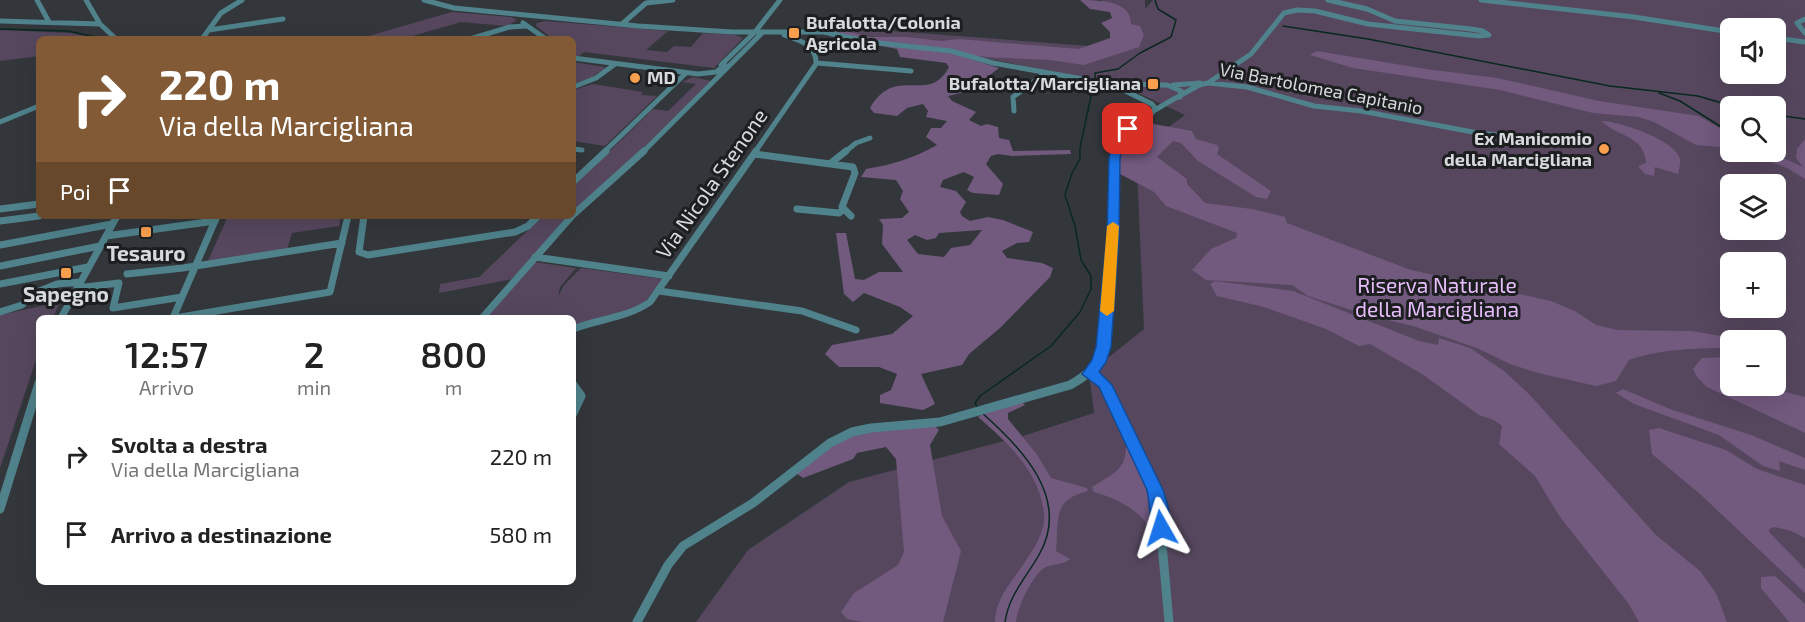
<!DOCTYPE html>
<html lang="it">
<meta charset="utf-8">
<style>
:root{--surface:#fff;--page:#f2f2f2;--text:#222;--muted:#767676}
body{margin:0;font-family:"Exo 2",sans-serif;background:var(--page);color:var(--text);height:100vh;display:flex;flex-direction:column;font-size:22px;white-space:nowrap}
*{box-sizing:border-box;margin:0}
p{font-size:20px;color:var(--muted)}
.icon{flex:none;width:33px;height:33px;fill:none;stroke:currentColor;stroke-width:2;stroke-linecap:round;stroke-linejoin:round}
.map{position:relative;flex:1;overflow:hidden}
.side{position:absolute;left:36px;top:315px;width:540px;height:270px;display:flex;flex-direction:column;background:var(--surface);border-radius:9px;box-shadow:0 6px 24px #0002}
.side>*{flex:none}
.guide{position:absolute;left:36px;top:36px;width:540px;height:183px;border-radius:9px;box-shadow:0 6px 24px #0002;background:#835a36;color:#fff;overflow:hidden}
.controls{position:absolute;left:1720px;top:18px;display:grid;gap:12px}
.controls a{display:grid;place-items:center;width:66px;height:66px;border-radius:9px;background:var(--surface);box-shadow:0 6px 24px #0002;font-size:30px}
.pin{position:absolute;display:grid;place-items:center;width:51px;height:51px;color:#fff;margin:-26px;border-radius:12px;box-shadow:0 3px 9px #0006}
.me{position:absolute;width:66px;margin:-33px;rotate:354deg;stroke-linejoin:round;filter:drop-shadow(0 0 4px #0008)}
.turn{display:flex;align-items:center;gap:21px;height:126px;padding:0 24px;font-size:27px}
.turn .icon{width:78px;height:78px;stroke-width:2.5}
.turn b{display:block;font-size:42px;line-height:51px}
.then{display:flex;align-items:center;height:57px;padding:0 24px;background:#0003;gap:12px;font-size:22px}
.eta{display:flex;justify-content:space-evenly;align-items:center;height:102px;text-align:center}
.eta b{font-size:36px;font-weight:600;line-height:42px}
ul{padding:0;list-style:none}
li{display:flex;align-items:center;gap:18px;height:78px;padding:0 24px}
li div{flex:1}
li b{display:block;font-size:22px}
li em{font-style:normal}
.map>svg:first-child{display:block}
</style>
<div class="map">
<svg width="1805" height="622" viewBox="0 0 1805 622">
<rect width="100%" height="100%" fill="#33373b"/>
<path fill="#56475e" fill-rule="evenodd" d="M1101,0h44v9l8,-9h652v622h-1109l52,-72 101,-68 174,-46 71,-23 -5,-40 55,-44 -7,-159 14,-30 34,-25 -66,-31 -306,-59 289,22 29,-23zM1731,28h45v46h-45zM1731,106h45v46h-45zM1731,184h45v46h-45zM1731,262h45v46h-45zM1731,340h45v46h-45z
M452,12l59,5 6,3 -10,6 -46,-4 -59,17h-44z
M545,21l123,10 -22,19 21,2 7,-6 17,1 12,-14 33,2 7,3 -29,30 -130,-16 -6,5 -5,-3v-15h-20l-17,-13 1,-3z
M0,30l71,3 29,6h-61v17l-39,5z
M573,62l31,5 1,1 -13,9 -19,7z
M693,77l18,4 -55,57 -83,73v-24l80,-78 15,2 28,-27 -14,-2z
M593,84l50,8 -2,3 16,1 -52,50 -32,-5v-51z
M228,216h113l-2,10 -47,7 -5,17 -80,13z
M543,216h25l-56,63 -73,14 1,-9 39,-7z
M534,262l42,6 -16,19 -2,10 6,-12 17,-17 82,11 -19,24 -16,8 -52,13 -3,-1v-5l-29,-2 -4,2h-55z
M60,302l-7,16h-14v33l-39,117v-153z"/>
<path fill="#72597e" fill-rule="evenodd" d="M1080,0c18,0 51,0 51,24l9,2 4,9 -5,12 -55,18 -34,-5 -64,-3 -103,-14 -51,-11 -38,-1 39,-3 39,9h36l33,4 18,-2 120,10 31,-11v-6l-9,-9 11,-5 -2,-6 -20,-3z
M834,35l117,18 48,15 -30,23 -21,5 4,5 24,11 -7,8 12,6 6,-2 11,3 1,11 10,2 4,11 57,-1 1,4 -59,2 -14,-2 -7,2 -5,8 17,20 -4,11 -26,-2 -6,-3 7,-13 -10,-5 -21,8 -3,7 16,4 10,11 -6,10 2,4 8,5 18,-4 15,3 30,12 -4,10 -12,1 -15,8 5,7 35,5 11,5 -3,9 -50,51 -31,26 -7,11 -41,9 14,30 -12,6 -43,-7v-8l11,-5 6,-16 -18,-7h-40l-14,-13 7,-9 60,-11 21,-18 -13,-9 -36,-14 -11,9 -9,-8 -8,-61h10l9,46 9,1 15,-8h24l-21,-28 1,-19 -4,-6 23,-1 7,-6 -9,-13 3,-8 -7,-11 -35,-3 5,-8c25,-4 48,-11 71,-24l-11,-8 5,-9h10l6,-7 -21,-4 2,-6 -5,-7 -16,4 -10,8 -23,-3 -4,-5c26,-45 59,-2 79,-41l-3,-4 -46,-6 -3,-8 -68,-13zM982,230l-12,15 -19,3 -7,9 -26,-3 -11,-14 8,-5 12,5 9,-2 3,-5z
M1317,51l109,18 71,9 102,23 100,15 32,19v13l-35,-3 -42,-23 -15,-5 -46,-4 -93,-23 -147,-22 -43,-13z
M1601,121c18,0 75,19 79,38 1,4 -1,10 -2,15l-23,-7 -1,9 -9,-2 -7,-8 8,-3c-2,-28 -28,-26 -45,-42z
M1143,122l49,9 4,8 21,6 2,3 -2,6 54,37 -4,8 -11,-2 -58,-36 -17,-18 -8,-2 -16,16 30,22v5l18,19 47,6 33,8 2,6 124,47 140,31 24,10 21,14 21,5 75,1 51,9h-12v8c-33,0 -71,1 -102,12l-13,21 -20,5 -58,-13 -28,-9 -33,-16 -64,-22 -46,-11 -59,-19 -16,-11 -86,-5 -14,-10 19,-21 25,-11 1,-5 -71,-27 -12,-14 -34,-18c-6,-20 5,-42 23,-52z
M1805,139v40l-18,-11 -41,-16h24l33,15 -7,-9 1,-9z
M1215,281l78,10 126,50 19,4 1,-7 31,10 34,23 25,23 127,141 44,36 16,22 11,29h-88l-11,-19 -68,-86 -25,-41 -36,-32 3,-18 -8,-6 -15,-5 -57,-41 -52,-30 -11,2 -33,-17 -62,-22 -47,-11 -7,-12z
M1731,357v29h31l43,11v36l-98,-46 -10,-10 -4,-8 9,-11z
M1623,389l47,20 81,26 54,23v12l-26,-9 1,10 -17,-5 -44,-31 -85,-31 -18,-11z
M1022,402l3,3 -17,8v6l28,34 15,25 36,10 1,3c-36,9 -29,27 -32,60l14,8c-8,7 -17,4 -26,9 -12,8 -27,40 -28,54h-21c1,-27 20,-43 33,-65 8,-11 18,-29 16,-43 -4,-42 -36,-71 -66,-97l7,-5z
M935,426l4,4 -9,15 12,71 19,35 -18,71h-81l-15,-3 -6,-7 13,-19 44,-28 6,-13 -8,-93 -10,-12 -29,6 -4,6 -50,19 -7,-5 26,-21 31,-18z
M1659,428l67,22 31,19 48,16v53l-14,-7 -16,-4 -6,2v3l36,37v24l-105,-99 -48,-40 -3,-24z
M1126,444c20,25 28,57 32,88l-6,1c-10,-23 -35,-34 -58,-41l-2,-5c20,-13 35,-17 34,-43z
M1775,576l30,28v18h-16l-28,-34v-11z"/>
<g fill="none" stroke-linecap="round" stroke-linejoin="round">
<path stroke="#092820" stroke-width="1.5" d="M1283,26l85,13 242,47 88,10 34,10
M0,29l68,2 37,8
M1095,78v-5l23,-4 22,-16 31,-16 5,-17 -18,-11 -3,-9
M1659,93l21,8 51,32
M1776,115l29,4
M977,407l-2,-4 5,-7 71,-50 29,-34 11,-23v-13l-10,-16 -6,-34 -10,-31 7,-22 8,-14v-11l14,-66
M982,413c40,35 88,85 58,140 -13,24 -31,41 -35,69"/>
<path stroke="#4f828b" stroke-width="5" d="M37,0l12,22
M86,0l14,24 16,15
M424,0l30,8 184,18 94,6h92l46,10 81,9 42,12 101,18 59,4
M1481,0l153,17 97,15
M1805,19l-8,4 8,10
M0,21l100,3
M523,23l23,16
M622,24l24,-21 27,-3
M209,30l74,-11
M1776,38l29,4
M202,39l19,-26 21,-13
M470,39l40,-12 16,-1
M573,58l125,16 18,-2 9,-7
M817,63l94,8
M721,65l34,-33 25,-32
M1208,83l39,4 67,19 47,5 117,22 93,9
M1148,85h19l14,6 -1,6
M1173,85l27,-2
M1115,86l37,18 3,4 -3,5
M573,87l23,-9 19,-14
M1014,111l-1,-14 32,-24
M0,122l39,-16
M573,149l9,1
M604,152l82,-79
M643,152l120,-120
M755,152l61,-88c1,-19 -17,-24 -32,-29
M845,152l11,-9 14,-5
M1115,152c6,-29 59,-52 84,-67l9,-2 43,-29 33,-41 13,-3 18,1 53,13 111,12 10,-1 -6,-4 -12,-2 -76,-8 -28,-12 -39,-9"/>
<path stroke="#4f828b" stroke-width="7" d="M754,154l99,13 2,6 -13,34 9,9
M831,163l15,-12
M573,182l33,-31
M0,209l39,-5
M797,209l42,4 5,-4
M573,215l71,-64
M364,216l-5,36 9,3 147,-23 13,-6 10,-10
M0,221l39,-5
M106,236l109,-15
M0,245l112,-21
M535,257l134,19
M0,266l100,-20
M127,274l56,-6 159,-25
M0,284l88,-17
M77,288l42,-5 -6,25 69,-11
M659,291l143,20 54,19
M0,312l22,-7 10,-11 25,-10 23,-2
M61,318l56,-102
M173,318l44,-102
M175,318l155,-26 18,-76
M482,318l90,-102
M573,329c25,-10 54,-11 77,-27l106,-151
M1101,354l3,-7 9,-111 2,-85"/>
<path stroke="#4f828b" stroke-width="9" d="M1089,373l16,12 53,115 11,122
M573,385l8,11 -8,17
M0,509l39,-126
M637,622l31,-57 15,-19 70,-43 77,-60 22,-11 19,-4 69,-6 130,-37c16,-9 25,-16 32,-33"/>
</g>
<path fill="#1a73e8" stroke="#114b97" stroke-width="1.5" d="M1128,126l5,3 -10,12 -3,17 -1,78 -8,111 -5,15 -7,10 13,13 51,105c4,12 11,31 4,43l-6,2 -6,-2c-6,-12 -5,-30 -8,-43l-48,-103 -17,-13 10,-14 4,-13 11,-111 2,-78 4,-17 11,-14z"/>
<path fill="#f59e0b" d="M1113,222l6,4 -5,85 -7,5 -7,-5 7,-85z"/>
<g fill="#fa9f4e" stroke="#1c1e20" stroke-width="2">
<rect x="788" y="27" width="12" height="12" rx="3"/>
<circle cx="635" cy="78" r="6"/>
<rect x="1147" y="78" width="12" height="12" rx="3"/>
<circle cx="1604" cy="149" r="6"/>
<rect x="140" y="226" width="12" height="12" rx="3"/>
<rect x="60" y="267" width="12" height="12" rx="3"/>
</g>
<g text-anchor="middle" stroke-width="6" stroke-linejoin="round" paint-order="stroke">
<g font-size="18" font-weight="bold" fill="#d7dadd" stroke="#1c1e20" text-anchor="start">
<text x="806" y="29">Bufalotta/Colonia<tspan x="806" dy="21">Agricola</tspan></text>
<text x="647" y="84">MD</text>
<text x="1141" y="90" text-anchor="end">Bufalotta/Marcigliana</text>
<text x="1592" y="145" text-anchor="end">Ex Manicomio<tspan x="1592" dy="21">della Marcigliana</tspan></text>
</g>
<g font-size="18" fill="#d7dadd" stroke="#1c1e20">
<text transform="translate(1321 89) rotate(11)" y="6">Via Bartolomea Capitanio</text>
</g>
<g font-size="21" fill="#d7dadd" stroke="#1c1e20">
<text transform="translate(712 184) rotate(-55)" y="7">Via Nicola Stenone</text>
</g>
<g font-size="21" font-weight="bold" fill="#d7dadd" stroke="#1c1e20">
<text x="146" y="261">Tesauro</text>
<text x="66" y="302">Sapegno</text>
</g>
<g font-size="21" fill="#e7bdfb" stroke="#1c1e20">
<text x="1437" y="293">Riserva Naturale<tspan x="1437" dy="24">della Marcigliana</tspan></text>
</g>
</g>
</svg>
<div class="controls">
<a><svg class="icon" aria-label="sound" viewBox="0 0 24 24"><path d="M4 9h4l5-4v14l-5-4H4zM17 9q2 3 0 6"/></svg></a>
<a><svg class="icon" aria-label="search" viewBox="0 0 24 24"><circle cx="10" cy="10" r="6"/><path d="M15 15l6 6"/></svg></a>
<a><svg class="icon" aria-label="layers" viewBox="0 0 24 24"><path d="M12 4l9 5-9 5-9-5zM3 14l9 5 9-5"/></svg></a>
<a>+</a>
<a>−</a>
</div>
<div class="pin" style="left:1128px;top:129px;background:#d93025"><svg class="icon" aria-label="arrive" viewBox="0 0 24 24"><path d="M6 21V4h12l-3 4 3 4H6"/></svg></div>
<svg class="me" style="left:1161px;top:528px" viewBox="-20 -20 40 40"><path d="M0-17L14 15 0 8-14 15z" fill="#1a73e8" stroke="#fff" stroke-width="4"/></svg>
<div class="guide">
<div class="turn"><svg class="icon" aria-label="right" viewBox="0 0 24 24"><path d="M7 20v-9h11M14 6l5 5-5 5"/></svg><div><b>220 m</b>Via della Marcigliana</div></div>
<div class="then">Poi<svg class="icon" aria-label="arrive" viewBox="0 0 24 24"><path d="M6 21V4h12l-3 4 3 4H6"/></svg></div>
</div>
<section class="side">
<div class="eta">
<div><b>12:57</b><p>Arrivo</p></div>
<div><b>2</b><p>min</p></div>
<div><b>800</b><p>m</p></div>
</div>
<ul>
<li><svg class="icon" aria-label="right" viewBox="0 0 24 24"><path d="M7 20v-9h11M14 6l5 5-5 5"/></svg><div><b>Svolta a destra</b><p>Via della Marcigliana</p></div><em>220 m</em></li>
<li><svg class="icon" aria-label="arrive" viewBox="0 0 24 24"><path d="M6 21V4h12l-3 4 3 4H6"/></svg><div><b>Arrivo a destinazione</b></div><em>580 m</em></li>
</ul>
</section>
</div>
